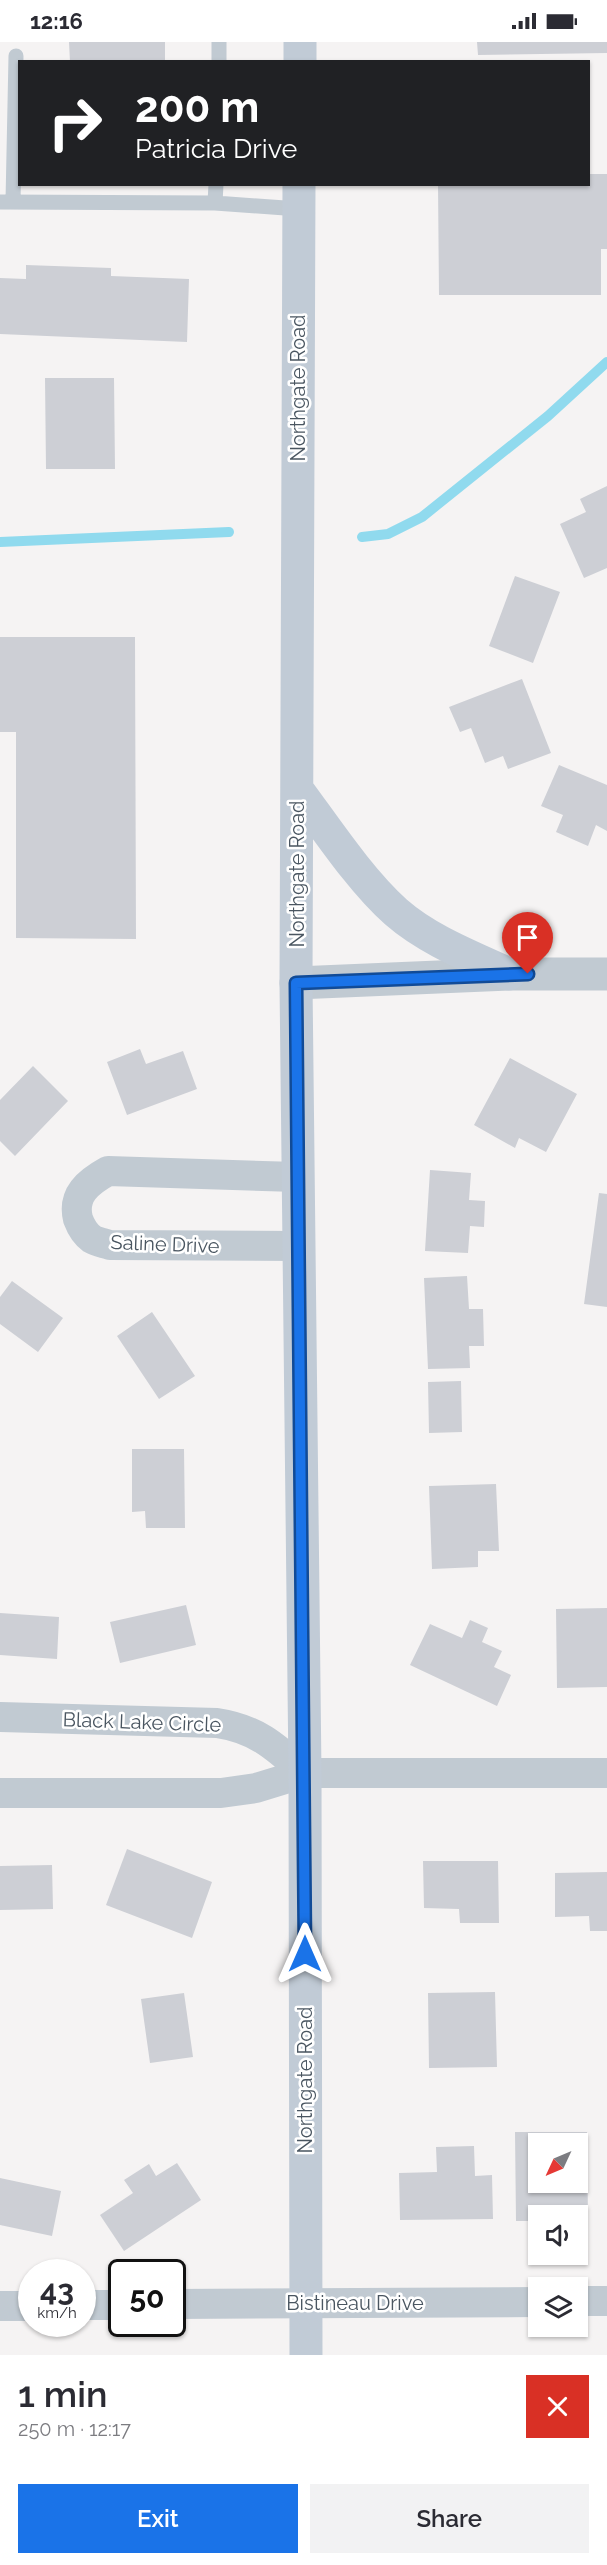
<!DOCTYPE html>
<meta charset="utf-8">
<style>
:root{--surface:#fff;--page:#f2f2f3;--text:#2b2b33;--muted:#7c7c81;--accent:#1a73e8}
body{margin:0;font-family:Raleway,sans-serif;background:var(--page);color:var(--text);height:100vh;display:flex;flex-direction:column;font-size:22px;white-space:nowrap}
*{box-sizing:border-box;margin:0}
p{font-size:20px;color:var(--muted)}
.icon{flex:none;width:33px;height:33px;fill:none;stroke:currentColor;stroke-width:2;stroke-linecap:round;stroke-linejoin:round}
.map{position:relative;height:2313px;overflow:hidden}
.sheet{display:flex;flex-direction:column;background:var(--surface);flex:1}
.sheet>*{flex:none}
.top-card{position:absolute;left:18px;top:18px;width:572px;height:126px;border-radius:0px;box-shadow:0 2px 4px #0004;background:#202124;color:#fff;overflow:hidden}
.needle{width:39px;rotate:226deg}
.buttons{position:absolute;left:528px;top:2091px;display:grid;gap:12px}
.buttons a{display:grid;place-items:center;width:60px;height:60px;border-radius:0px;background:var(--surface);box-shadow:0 2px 4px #0004;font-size:30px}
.speed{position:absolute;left:18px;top:2217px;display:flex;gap:12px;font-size:30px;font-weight:700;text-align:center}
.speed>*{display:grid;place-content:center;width:78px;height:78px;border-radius:50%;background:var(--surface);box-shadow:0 2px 4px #0004;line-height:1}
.speed small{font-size:15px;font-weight:400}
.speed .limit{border:3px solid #111;border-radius:9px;background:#fff;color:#111}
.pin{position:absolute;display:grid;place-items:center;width:51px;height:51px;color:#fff;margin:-62px -26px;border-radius:50% 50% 50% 0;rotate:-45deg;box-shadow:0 0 6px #0007}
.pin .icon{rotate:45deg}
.me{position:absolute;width:66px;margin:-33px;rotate:0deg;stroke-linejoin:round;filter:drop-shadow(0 0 4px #0008)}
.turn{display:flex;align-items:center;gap:21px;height:126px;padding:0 18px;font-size:27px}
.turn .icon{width:78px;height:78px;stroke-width:2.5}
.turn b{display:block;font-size:42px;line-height:51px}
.round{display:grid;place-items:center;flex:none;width:63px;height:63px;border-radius:0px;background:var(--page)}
.head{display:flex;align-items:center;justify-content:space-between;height:102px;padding:0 18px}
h1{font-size:36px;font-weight:600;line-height:45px}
.primary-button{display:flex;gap:12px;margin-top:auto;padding:12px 18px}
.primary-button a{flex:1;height:69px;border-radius:0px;background:var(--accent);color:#fff;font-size:24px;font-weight:600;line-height:69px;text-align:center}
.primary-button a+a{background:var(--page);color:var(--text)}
.status{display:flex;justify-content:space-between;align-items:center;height:42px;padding:0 30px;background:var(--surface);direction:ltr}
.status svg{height:16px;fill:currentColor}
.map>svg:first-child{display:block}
</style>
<div class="status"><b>12:16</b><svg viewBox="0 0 49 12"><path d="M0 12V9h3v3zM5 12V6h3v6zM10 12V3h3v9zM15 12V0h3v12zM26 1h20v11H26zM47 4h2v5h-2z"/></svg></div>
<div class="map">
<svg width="607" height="2313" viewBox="0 0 607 2313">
<rect width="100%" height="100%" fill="#f5f3f3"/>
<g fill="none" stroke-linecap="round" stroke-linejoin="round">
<path stroke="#90daee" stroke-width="10" d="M362,495l26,-3 34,-17 126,-101 59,-54
M0,500l229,-10"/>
</g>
<path fill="#cdcfd5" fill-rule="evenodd" d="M69,0h96v20h-95z
M477,0h130v11l-129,2z
M588,132h19v75h-6v46h-162l-1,-111h150z
M26,223l85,3v8l78,3 -2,63 -187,-8v-56l26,1z
M45,336h69l1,91h-69z
M607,444v82l-23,10 -24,-54 26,-12 -6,-13z
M515,534l45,16 -27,71 -44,-17z
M0,595h135l1,302 -120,-1v-206h-16z
M522,637l29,74 -43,16 -5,-13 -18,7 -14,-35 -11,4 -11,-25z
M559,723l48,20v46l-11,-6 -8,21 -32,-14 7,-17 -22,-9z
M140,1007l6,15 37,-13 14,38 -70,26 -20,-53z
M510,1016l67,36 -31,58 -27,-14 -4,10 -41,-23z
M33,1024l35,35 -53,55 -15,-15v-41z
M430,1128l41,3 -2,27 16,1 -1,26 -14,-1 -2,27 -43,-2z
M599,1151l8,1v113l-23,-3z
M467,1234l2,33h14l1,37h-15l1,22 -42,1 -4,-91z
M12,1239l51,37 -25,34 -38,-28v-27z
M152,1270l43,64 -36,23 -42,-63z
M461,1339l1,51 -33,1 -1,-51z
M132,1407h52l1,79h-39l-1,-17 -13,1z
M496,1442l3,67h-21v16l-46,2 -3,-83z
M186,1563l10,40 -76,18 -10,-41z
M607,1566v79l-50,1 -1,-79z
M0,1571l59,4 -2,42 -57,-4z
M470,1578l18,8 -6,14 20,9 -8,16 17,8 -14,31 -87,-41 20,-41 32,14z
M127,1807l85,33 -20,56 -86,-33z
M423,1819h75l1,62h-39l-1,-14 -35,-1z
M52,1823l1,44 -53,1v-44z
M607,1830v59h-17l-1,-15 -34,1v-44z
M495,1950l2,75 -68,1 -1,-75z
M184,1951l9,64 -43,6 -9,-64z
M515,2090h72l1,89h-10v-5h-40v5h-22zM538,2102h40v38h-40z
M474,2104l1,30 17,-1 1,44 -93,1 -1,-47 38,-1 -1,-25z
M177,2121l24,37 -77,51 -24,-36 33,-22 -9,-13 25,-16 7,12z
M0,2136l61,13 -9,45 -52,-11z"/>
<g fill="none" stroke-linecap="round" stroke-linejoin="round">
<path stroke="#c1cad2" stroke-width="15" d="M219,20v-20
M216,142l-1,19 84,6
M13,159l3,-145
M0,160l215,1"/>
<path stroke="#c1cad2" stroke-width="30" d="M297,1135l-189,-6c-20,11 -36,24 -30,48 3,8 7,15 14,20 5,3 12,4 18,6l189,1
M0,1675l217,6c40,6 59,24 88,50
M0,1751h221l35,-5 49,-15h302
M578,2259h29
M172,2262l366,-2
M82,2263h40
M0,2264h32"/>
<path stroke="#c1cad2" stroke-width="33" d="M296,941l213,-9h98"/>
<path stroke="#c1cbd6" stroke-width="33" d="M300,20v-20
M299,142l-3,799 9,790 1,582
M297,747c29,39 63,91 99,123 32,28 74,44 113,62"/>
</g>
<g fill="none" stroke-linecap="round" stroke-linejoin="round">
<defs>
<path id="route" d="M305,1912l-9,-971 232,-9"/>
</defs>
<use href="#route" stroke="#114b97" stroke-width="15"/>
<use href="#route" stroke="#1a73e8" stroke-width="10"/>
</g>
<g text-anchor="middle" stroke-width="5" stroke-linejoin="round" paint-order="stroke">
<g font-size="20" fill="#4a5661" stroke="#fff">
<text transform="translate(298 346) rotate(-90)" y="7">Northgate Road</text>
<text transform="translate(297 832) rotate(-90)" y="7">Northgate Road</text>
<text transform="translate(165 1202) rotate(2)" y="7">Saline Drive</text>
<text transform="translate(142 1680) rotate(2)" y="7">Black Lake Circle</text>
<text transform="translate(305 2038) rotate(-90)" y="7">Northgate Road</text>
<text x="355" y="2268">Bistineau Drive</text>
</g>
</g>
</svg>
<div class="buttons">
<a><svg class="needle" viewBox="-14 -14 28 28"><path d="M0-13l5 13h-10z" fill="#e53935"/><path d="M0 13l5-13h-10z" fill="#7c7c81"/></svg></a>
<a><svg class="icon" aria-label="sound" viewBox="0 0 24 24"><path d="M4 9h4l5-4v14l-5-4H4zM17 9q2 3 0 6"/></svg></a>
<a><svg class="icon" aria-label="layers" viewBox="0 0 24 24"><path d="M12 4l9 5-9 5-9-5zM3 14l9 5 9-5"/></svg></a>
</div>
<div class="speed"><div>43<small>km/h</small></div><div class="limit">50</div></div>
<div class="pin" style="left:528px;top:932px;background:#d93025"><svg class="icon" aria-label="arrive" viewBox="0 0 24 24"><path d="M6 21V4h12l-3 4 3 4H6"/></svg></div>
<svg class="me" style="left:305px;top:1912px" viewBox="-20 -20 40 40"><path d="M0-17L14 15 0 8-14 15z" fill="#1a73e8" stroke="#fff" stroke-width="4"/></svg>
<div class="top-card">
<div class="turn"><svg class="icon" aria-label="right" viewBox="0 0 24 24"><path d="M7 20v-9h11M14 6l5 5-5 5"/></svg><div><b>200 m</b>Patricia Drive</div></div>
</div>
</div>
<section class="sheet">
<div class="head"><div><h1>1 min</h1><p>250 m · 12:17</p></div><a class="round" style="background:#d93025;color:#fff"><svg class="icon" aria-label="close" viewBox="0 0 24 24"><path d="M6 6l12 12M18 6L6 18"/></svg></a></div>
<div class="primary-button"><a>Exit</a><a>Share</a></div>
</section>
